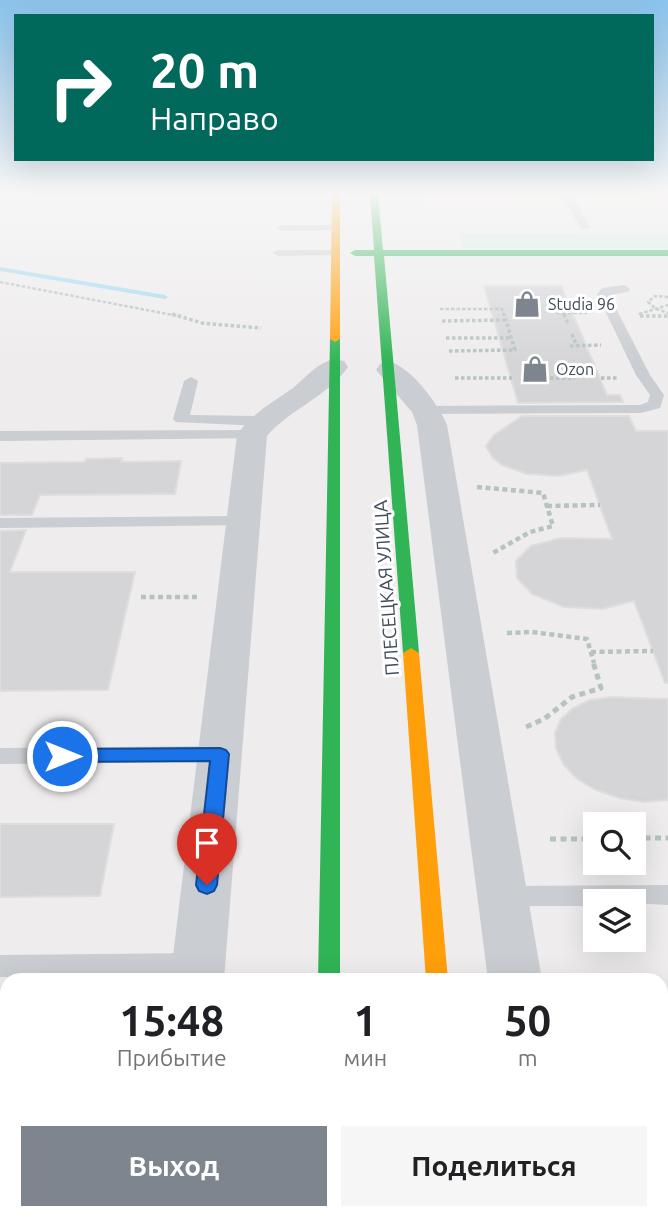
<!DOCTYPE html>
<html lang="ru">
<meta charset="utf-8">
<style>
:root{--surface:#fff;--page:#f6f6f6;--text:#202124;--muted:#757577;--accent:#7e858e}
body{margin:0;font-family:Ubuntu,sans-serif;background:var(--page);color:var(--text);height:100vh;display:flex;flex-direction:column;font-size:26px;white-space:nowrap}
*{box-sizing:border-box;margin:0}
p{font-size:23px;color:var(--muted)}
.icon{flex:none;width:38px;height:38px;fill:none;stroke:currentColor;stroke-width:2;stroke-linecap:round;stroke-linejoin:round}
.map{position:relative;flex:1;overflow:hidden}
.drawer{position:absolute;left:0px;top:973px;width:668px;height:247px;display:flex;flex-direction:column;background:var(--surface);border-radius:21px 21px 0 0;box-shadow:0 7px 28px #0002}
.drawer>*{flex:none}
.banner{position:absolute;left:14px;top:14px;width:640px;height:147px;border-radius:0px;box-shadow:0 7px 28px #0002;background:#00695c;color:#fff;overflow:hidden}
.tools{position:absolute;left:583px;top:812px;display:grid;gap:14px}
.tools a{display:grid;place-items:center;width:63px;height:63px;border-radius:0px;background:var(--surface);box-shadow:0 7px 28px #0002;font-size:35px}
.pin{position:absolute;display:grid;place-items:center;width:60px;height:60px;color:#fff;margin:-72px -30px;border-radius:50% 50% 50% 0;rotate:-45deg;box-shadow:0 0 7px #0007}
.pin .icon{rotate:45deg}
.me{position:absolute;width:77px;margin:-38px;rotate:90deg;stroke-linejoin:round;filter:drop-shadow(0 0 5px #0008)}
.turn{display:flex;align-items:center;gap:24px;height:147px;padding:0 21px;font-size:32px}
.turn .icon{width:91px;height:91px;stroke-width:2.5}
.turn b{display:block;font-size:49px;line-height:60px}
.eta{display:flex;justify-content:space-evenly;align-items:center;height:119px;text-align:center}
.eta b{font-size:42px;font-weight:600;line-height:49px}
.action{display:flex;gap:14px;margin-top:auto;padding:14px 21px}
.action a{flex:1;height:80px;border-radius:0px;background:var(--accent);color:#fff;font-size:28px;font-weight:600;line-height:80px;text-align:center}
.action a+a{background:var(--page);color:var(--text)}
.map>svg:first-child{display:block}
</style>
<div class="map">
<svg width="668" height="1219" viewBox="0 0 668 1219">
<rect width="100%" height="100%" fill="#eeecec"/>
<path fill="#f6f2e6" d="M422,194h246v16l-242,1z"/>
<path fill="#cef0dd" d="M668,233v15h-204l-4,-14z"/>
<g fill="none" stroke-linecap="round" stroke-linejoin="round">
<path fill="#9ed9f2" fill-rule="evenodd" d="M0,267l165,28 3,2 -3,2 -165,-28z"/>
</g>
<path fill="#d5d4d7" stroke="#dfdedf" stroke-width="2" d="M484,286h77l46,109h13l3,7 -105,1z
M522,416h107l7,15h32v252h-3l-31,-82 -32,8 -38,-2 -32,-13 -15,-16 -1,-17 15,-15 30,-8 51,1 -25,-69 -28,6 -32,-2 -25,-9 -9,-7 -7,-12 8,-11z
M122,458l-1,4 60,-1 -6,33 -135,1 -8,20h-32v-52l85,-1 1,-3z
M26,530l-16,42h125l-27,118 -108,1v-160z
M610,697l58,2v101l-24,2 -25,-4 -23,-8 -19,-11 -14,-15 -7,-16 -1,-15 6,-14 12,-11 17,-8z
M0,824h114l-14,72 -100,1z"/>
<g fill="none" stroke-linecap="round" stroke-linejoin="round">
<path stroke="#b5c3c1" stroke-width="2.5" stroke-dasharray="3.5 2" stroke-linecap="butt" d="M0,282l178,34
M668,297l-13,-1 -7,6 8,7 12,4
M440,309h62l2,7
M557,313h30
M563,313l1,3
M639,314l29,-9"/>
<path stroke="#b5c3c1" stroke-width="3.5" stroke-dasharray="3.5 2.5" stroke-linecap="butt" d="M172,314l30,9 59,5
M564,314l4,10
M640,316h28
M442,321l64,-1
M572,334l5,12
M446,338h65
M570,346l31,-1
M449,351l66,-1 -11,-36
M455,378h57
M538,378h37
M601,378h17"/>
<path stroke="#b5c3c1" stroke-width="4.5" stroke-dasharray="5 3.5" stroke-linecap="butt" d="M477,487l66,6 10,33 -23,6 -39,22
M547,506l53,-1
M141,597h59
M507,633l25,-1 55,7 7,24
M591,652l62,-1"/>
<path stroke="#b5c3c1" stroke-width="5" stroke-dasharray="6 4.5" stroke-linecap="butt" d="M526,727l18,-8 28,-22 29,-9 -8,-26
M634,838h34
M550,839h45"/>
<path stroke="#b5c3c1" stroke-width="7" stroke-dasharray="8 5" stroke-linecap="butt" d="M662,992l6,24"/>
<path fill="#cacdd1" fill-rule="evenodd" d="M561,194h10l19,33 -1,2h-8z
M336,225l5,3 -1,2 -58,1 -5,-3 5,-3z
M335,250l4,1v4l-61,1 -6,-3 6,-3z
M624,285l6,4 -2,3 -19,3 41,80 14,20 -4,13 -19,5 -215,1 -7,-4 7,-4 214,-1 8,-3 2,-7 -14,-20 -39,-81 5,-6z
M191,377l7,4 -8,34 74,1 8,5 -8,5 -88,-4 -3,-3 11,-38z
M252,430l5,2 3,3 -3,3 -257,3v-10z
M243,516l6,1 3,4 -3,4 -249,3v-10z
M220,746l8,2 3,6 -3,6 -8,2 -220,2v-16z
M668,885v20l-73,-4v5h-93l-9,-3 -4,-7 4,-7 9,-3z
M198,953l10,3 4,8 -4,8 -10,3 -198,2v-22z"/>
<path fill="#cacdd1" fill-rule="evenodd" d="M334,359l10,2 4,6c-21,30 -58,42 -81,69l-43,544h-54l67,-545c15,-22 35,-32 56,-47 13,-11 24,-25 41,-29z
M390,362c21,5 49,43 57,63l95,555h-54l-71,-555 -5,-13 -36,-42 4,-6z
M142,1213h65l-1,6h-66z
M517,1213h64l2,6h-66z"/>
<path fill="#30b455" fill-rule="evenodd" d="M370,194h8l5,56h285v6h-284l35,397 -8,5 -8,-5 -29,-397h-19l-5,-3 5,-3h19z
M335,336l5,3v641h-22l12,-641z"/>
<path fill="#ff9f0a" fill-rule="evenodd" d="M332,194h8v145l-5,3 -5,-3z
M411,648l8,5 29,327h-22l-23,-327z
M313,1213h26v6h-26z"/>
<path fill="#e5322d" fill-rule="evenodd" d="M442,1213h26l1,6h-26z"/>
</g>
<linearGradient id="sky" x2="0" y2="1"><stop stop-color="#8ac3ec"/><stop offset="0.53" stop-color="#f7f6f6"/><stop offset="1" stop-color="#f7f6f6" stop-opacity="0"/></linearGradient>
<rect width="668" height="364" fill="url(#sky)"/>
<path fill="#1a73e8" stroke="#114b97" stroke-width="2" d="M220,748l6,2 3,4 -12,131 -3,6 -7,3 -8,-3 -3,-6 14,-124 -148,1 -6,-2 -3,-4 3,-5 6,-2z"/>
<defs>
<symbol id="shop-bare" viewBox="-9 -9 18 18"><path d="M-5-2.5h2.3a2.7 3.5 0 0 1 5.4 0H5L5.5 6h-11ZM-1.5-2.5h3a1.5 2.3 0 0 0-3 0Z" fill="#7e858e" stroke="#fff" stroke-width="2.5" paint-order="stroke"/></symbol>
</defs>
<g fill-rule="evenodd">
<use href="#shop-bare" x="508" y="285" width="38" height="38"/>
<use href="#shop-bare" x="516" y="350" width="38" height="38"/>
</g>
<g text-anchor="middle" stroke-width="6" stroke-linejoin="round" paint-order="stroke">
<g font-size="16" fill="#424d5b" stroke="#fff" text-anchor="start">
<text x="548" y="310">Studia 96</text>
<text x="556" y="375">Ozon</text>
</g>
<g font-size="19" fill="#424d5b" stroke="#fff">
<text transform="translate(386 588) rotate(-94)" y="7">ПЛЕСЕЦКАЯ УЛИЦА</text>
</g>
</g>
</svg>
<div class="tools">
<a><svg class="icon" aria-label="search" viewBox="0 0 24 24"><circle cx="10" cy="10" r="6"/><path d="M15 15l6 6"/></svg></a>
<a><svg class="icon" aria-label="layers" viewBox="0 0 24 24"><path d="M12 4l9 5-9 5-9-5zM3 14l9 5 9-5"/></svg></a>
</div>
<div class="pin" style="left:207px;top:885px;background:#d93025"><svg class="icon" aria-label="arrive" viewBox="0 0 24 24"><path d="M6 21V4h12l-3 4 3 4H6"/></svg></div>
<svg class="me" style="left:62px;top:756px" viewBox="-20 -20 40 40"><circle r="17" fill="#1a73e8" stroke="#fff" stroke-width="3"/><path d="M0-11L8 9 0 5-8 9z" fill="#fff"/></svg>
<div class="banner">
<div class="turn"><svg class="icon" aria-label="right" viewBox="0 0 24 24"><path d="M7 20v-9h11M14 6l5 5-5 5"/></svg><div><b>20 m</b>Направо</div></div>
</div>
<section class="drawer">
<div class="eta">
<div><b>15:48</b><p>Прибытие</p></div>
<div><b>1</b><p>мин</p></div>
<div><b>50</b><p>m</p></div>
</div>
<div class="action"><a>Выход</a><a>Поделиться</a></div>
</section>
</div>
